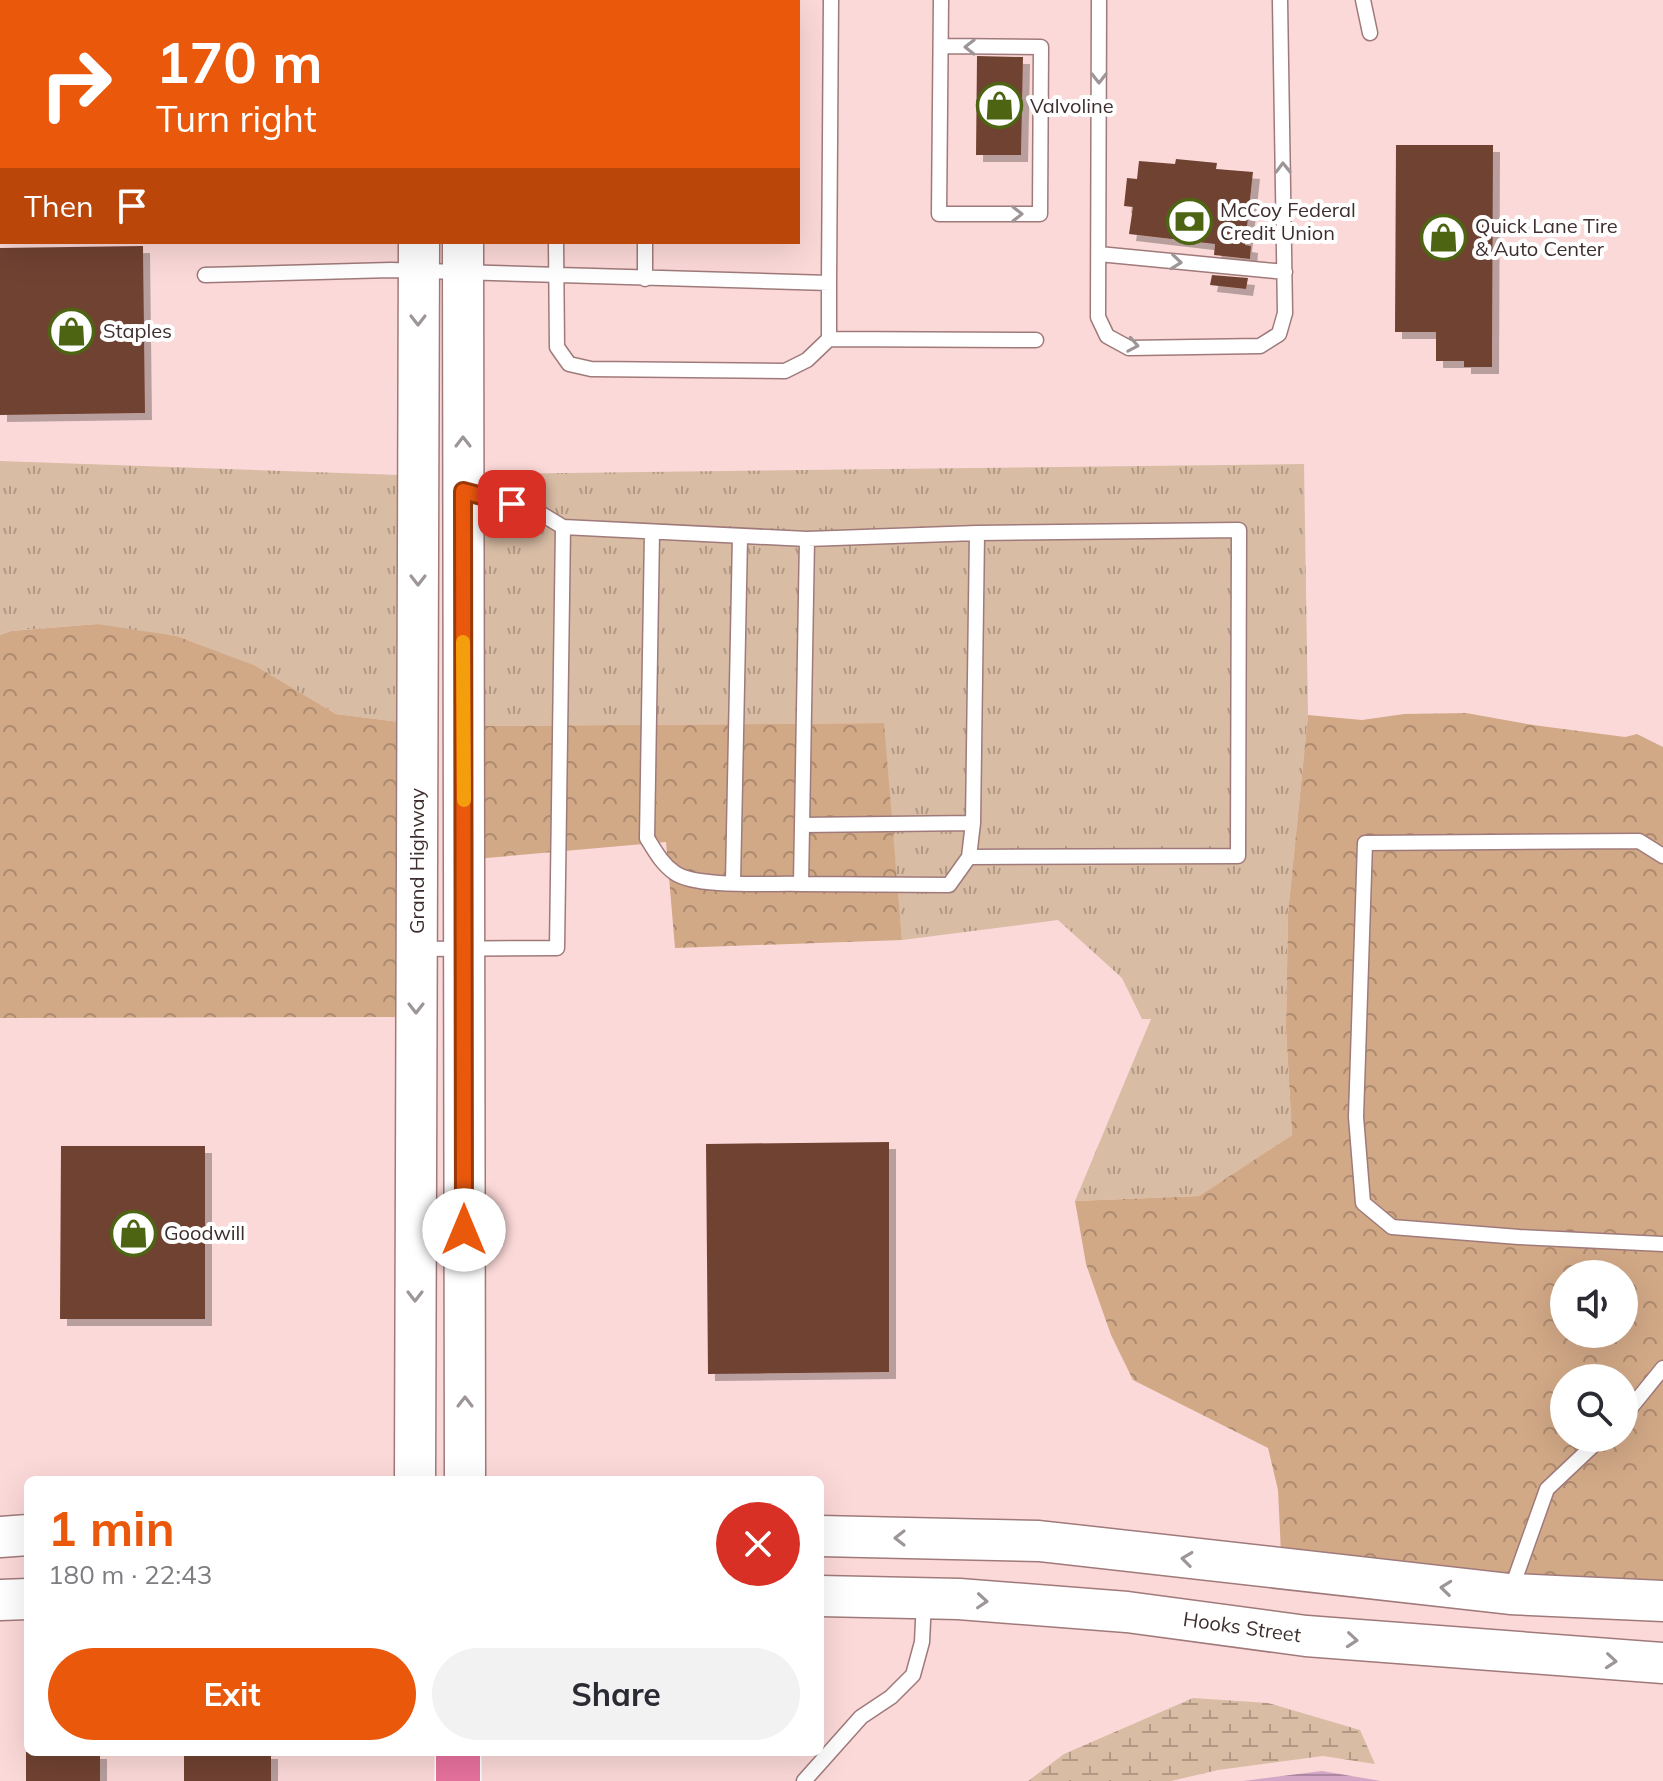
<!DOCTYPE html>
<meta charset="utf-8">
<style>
:root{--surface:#fff;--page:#f2f2f3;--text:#2b2b33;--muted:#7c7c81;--accent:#ea580c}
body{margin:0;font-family:Mulish,sans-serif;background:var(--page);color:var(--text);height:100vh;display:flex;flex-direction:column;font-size:30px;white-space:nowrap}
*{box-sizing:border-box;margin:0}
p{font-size:26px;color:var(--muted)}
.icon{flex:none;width:44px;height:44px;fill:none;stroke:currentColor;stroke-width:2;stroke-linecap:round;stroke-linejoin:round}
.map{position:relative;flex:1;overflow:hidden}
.sheet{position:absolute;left:24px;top:1476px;width:800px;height:280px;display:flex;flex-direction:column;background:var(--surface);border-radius:12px;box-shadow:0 8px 32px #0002}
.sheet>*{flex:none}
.top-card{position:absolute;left:0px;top:0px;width:800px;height:244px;box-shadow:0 8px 32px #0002;background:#ea580c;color:#fff;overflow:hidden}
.controls{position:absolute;left:1550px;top:1260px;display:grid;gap:16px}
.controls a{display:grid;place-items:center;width:88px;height:88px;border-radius:50%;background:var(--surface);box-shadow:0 8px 32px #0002;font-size:40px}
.pin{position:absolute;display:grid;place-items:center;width:68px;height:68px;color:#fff;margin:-34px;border-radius:16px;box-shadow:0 4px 12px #0006}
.me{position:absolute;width:88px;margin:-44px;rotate:0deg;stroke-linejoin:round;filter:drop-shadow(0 0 6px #0008)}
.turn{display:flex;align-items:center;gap:28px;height:168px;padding:0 24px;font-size:36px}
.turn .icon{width:104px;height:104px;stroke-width:2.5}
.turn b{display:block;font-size:56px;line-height:68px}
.then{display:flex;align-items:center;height:76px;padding:0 24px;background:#0003;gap:16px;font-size:30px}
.round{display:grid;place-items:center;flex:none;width:84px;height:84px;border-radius:42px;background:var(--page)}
.summary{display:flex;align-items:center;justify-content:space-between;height:136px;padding:0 24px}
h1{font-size:48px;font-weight:700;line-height:60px;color:var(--accent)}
.primary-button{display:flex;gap:16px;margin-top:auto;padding:16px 24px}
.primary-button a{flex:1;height:92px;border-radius:48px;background:var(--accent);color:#fff;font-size:32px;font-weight:700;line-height:92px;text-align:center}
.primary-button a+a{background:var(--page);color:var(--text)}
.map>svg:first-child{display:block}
</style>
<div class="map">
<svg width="1663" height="1781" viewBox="0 0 1663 1781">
<defs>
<pattern id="grass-tufts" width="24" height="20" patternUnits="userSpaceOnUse" patternTransform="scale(2)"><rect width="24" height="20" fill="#d8bca4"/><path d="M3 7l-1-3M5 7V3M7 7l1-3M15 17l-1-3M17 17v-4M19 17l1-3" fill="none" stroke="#b19986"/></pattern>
<pattern id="forest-crowns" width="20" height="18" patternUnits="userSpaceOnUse" patternTransform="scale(2)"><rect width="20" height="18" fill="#d2a987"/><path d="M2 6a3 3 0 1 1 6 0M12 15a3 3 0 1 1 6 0" fill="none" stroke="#ac8a6f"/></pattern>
<pattern id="wetland-marsh" width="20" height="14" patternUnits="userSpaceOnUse" patternTransform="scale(2)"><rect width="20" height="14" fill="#d8bca4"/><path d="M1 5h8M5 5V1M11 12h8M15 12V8" fill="none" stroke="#b19986"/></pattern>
<pattern id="water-rules" width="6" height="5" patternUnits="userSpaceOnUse" patternTransform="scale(2)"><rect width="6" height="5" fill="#d4a7c7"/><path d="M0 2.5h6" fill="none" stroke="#ad88a2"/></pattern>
<filter id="shadow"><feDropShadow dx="7" dy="7" stdDeviation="0" flood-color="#0004"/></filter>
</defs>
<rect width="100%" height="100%" fill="#fbd9d8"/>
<path fill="url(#grass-tufts)" d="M0,461l400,14v247l-64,-8 -80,-48 -159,-42 -86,7 -11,4z
M1304,464l4,251 -20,198 -2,115 6,107 -93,61 -124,5 76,-182h-9l-20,-41 -64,-58 -156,20 -19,-217 -405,3 1,-252z"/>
<path fill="url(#forest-crowns)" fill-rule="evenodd" d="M97,624l79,12 80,30 80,48 64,8 -1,295 -399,1v-383l11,-4z
M1466,713l67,12 92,12 12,-3 26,13v837l-122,-4 -260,-27 -3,-63 -10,-42 -135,-68 -22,-45 -25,-71 -11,-63 124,-5 93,-61 -6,-107 2,-115 20,-198 54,5 42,-6zM1564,1274h60v60h-60zM1564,1378h60v60h-60z
M884,723l18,217 -227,8 -9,-106 -191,17 3,-133z"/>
<path fill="url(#wetland-marsh)" d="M1193,1698l75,5 92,27 15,34 -52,-8 -105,14 -47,11h-143l36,-27z"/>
<path fill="url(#water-rules)" d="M1322,1771l59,10h-138z"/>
<path fill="#704333" filter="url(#shadow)" d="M977,56l46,1 -2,98h-45z
M1396,145h97l-1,222h-28v-6h-28v-29h-41z
M1176,159l41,4 -1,6 37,3 -8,73 6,1 -1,13 -36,-4 1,-11 -86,-10 4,-27 -9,-1 3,-28 10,1 2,-18 36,3z
M143,246l2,167 -145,2v-167z
M1212,275l36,3 -2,11 -36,-4z
M889,1142v230l-181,2 -2,-230z
M61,1146h144v173h-145z
M26,1752h74v29h-74z
M184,1752h87v29h-87z"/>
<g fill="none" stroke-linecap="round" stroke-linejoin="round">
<defs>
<path id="lane" d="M114,0v2
M941,0l-2,214h101l1,-167 -100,-1
M1099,0l-1,317 9,19 22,12 131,-2 19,-12 6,-21 -5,-313
M1363,0l7,33
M560,2v-2
M645,2v-2
M556,242l1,105 12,17 22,5 194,2 22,-11 22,-21
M1099,254l186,18
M205,275l186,-5 438,13 2,-283
M645,279v-37
M829,283v56l207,1
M563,527l244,12 -6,345c-29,-1 -105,4 -126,-11 -13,-9 -20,-22 -28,-35l5,-305
M807,539l170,-6
M1663,856l-24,-15 -274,2 -9,274 7,86 29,24 127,10 144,7
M969,857l269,-1 1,-326 -262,3 -4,290
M733,882l7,-345
M801,884l148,1 20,-28 4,-34 -171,2
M418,949l139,-1 6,-421 -28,-17 -68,-18
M1624,1416l39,-48
M1511,1590l36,-101 54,-51
M804,1781l57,-64 30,-20 22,-22 9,-33 2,-41"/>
<path id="secondary" d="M462,0v2
M419,2v-2
M463,242l2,1238
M415,1480l4,-1238
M820,1536l219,5 471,53 153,7
M0,1537l28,-2
M820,1596l139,3 168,13 179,24 357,27
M0,1600l28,-1"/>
<path id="highway" d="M29,2l1,-2
M0,43l2,-3
M458,1752v29"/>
</defs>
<use href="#lane" stroke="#a07a7a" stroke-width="17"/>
<use href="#secondary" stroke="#a07a7a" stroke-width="43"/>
<use href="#highway" stroke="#fff" stroke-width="47"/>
<use href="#lane" stroke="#fff" stroke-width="14"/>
<use href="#secondary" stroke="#fff" stroke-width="40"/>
<use href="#highway" stroke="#e7729e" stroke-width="44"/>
</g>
<defs><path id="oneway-chevron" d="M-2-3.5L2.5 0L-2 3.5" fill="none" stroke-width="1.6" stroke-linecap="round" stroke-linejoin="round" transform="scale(2)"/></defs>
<g stroke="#9e9696">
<use href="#oneway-chevron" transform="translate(970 47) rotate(-179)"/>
<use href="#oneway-chevron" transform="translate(1099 78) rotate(90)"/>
<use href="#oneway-chevron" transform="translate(1283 168) rotate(-91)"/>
<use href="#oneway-chevron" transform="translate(1017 214)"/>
<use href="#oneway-chevron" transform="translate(1176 262) rotate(6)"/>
<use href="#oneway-chevron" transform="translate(418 320) rotate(90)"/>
<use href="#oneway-chevron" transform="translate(1133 345) rotate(10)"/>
<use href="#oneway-chevron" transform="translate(463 442) rotate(-90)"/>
<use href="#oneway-chevron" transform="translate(418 580) rotate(90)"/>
<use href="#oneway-chevron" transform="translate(416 1008) rotate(90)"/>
<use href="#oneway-chevron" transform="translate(415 1296) rotate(90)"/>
<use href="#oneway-chevron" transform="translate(465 1402) rotate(-90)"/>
<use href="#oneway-chevron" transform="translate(900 1538) rotate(-180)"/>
<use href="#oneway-chevron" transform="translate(1187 1559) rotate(-173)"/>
<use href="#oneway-chevron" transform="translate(1446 1588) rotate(-174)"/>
<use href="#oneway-chevron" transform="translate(982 1601) rotate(4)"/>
<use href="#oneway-chevron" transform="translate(1352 1640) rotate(5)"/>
<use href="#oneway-chevron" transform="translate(1611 1661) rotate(5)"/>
</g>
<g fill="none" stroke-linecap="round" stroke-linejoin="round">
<defs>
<path id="route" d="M464,1230l-1,-739 49,13"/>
</defs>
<use href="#route" stroke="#983908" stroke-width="20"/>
<use href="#route" stroke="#ea580c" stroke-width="14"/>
<path stroke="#f59e0b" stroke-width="14" d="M463,642l1,158"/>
</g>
<defs>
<symbol id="shop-ring" viewBox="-11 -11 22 22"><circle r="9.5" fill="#fff" stroke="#4d6513" stroke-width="1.5"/><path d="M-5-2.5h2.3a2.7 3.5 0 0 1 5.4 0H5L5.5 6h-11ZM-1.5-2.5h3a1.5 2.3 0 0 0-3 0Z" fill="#4d6513"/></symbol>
<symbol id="bank-ring" viewBox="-11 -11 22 22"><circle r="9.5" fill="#fff" stroke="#4d6513" stroke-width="1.5"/><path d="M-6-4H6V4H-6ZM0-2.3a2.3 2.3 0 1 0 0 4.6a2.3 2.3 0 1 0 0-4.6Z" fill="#4d6513"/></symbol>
</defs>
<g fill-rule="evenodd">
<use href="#shop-ring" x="974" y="80" width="51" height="51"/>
<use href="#bank-ring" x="1164" y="196" width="51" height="51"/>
<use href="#shop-ring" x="1418" y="212" width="51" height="51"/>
<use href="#shop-ring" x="46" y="306" width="51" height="51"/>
<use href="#shop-ring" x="108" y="1208" width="51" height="51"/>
</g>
<g text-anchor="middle" stroke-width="8" stroke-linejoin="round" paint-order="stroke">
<g font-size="20" fill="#3e2e2d" stroke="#fff" text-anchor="start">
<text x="1030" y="113">Valvoline</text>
<text x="1220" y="217">McCoy Federal<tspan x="1220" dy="23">Credit Union</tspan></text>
<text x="1475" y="233">Quick Lane Tire<tspan x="1475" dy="23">&amp; Auto Center</tspan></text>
<text x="103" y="338">Staples</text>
<text x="164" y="1240">Goodwill</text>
</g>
<g font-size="20" fill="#3e2e2d" stroke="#fff">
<text transform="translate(417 861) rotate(-90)" y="7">Grand Highway</text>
<text transform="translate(1242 1627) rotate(8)" y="7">Hooks Street</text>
</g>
</g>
</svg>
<div class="controls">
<a><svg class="icon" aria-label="sound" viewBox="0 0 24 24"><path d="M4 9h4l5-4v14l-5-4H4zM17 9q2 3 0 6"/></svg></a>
<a><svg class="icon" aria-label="search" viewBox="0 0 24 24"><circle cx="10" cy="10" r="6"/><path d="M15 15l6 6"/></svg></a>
</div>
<div class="pin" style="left:512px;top:504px;background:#d93025"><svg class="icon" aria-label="arrive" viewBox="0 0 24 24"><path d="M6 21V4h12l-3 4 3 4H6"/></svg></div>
<svg class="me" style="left:464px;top:1230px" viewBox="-20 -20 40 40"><circle r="19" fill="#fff"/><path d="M0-13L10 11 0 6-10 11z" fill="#ea580c"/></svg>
<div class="top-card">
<div class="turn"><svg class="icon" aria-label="right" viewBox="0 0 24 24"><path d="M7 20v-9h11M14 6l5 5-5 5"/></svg><div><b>170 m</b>Turn right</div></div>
<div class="then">Then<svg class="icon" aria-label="arrive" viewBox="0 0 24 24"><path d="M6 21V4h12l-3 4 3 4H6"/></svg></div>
</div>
<section class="sheet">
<div class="summary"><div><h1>1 min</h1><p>180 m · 22:43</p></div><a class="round" style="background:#d93025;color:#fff"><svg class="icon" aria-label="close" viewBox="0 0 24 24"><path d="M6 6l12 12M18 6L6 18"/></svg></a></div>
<div class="primary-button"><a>Exit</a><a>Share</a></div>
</section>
</div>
